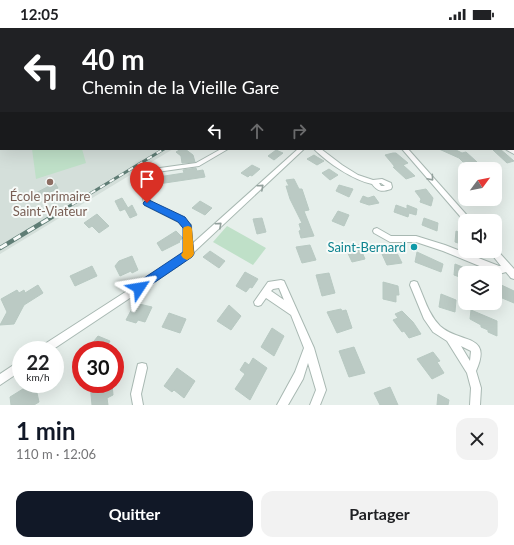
<!DOCTYPE html>
<html lang="fr">
<meta charset="utf-8">
<style>
:root{--surface:#fff;--page:#f2f2f2;--text:#202124;--muted:#757577;--accent:#111827}
body{margin:0;font-family:Lato,sans-serif;background:var(--page);color:var(--text);height:100vh;display:flex;flex-direction:column;font-size:15px;white-space:nowrap}
*{box-sizing:border-box;margin:0}
p{font-size:13px;color:var(--muted)}
.icon{flex:none;width:22px;height:22px;fill:none;stroke:currentColor;stroke-width:2;stroke-linecap:round;stroke-linejoin:round}
.map{position:relative;height:377px;overflow:hidden}
.side{display:flex;flex-direction:column;background:var(--surface);flex:1}
.side>*{flex:none}
.hud{position:absolute;left:0px;top:0px;width:514px;height:122px;box-shadow:0 4px 16px #0002;background:#202124;color:#fff;overflow:hidden}
.needle{width:26px;rotate:58deg}
.controls{position:absolute;left:458px;top:134px;display:grid;gap:8px}
.controls a{display:grid;place-items:center;width:44px;height:44px;border-radius:8px;background:var(--surface);box-shadow:0 4px 16px #0002;font-size:20px}
.speed{position:absolute;left:12px;top:313px;display:flex;gap:8px;font-size:20px;font-weight:700;text-align:center}
.speed>*{display:grid;place-content:center;width:52px;height:52px;border-radius:50%;background:var(--surface);box-shadow:0 4px 16px #0002;line-height:1}
.speed small{font-size:10px;font-weight:400}
.speed .limit{border:6px solid #d22;background:#fff;color:#111}
.pin{position:absolute;display:grid;place-items:center;width:34px;height:34px;color:#fff;margin:-41px -17px;border-radius:50% 50% 50% 0;rotate:-45deg;box-shadow:0 0 4px #0007}
.pin .icon{rotate:45deg}
.me{position:absolute;width:44px;margin:-22px;rotate:57deg;stroke-linejoin:round;filter:drop-shadow(0 0 3px #0008)}
.turn{display:flex;align-items:center;gap:14px;height:84px;padding:0 16px;font-size:18px}
.turn .icon{width:52px;height:52px;stroke-width:2.5}
.turn b{display:block;font-size:28px;line-height:34px}
.lanes{display:flex;align-items:center;height:38px;padding:0 16px;background:#0003;justify-content:center;gap:20px;direction:ltr}
.lanes .off{opacity:.35}
.round{display:grid;place-items:center;flex:none;width:42px;height:42px;border-radius:12px;background:var(--page)}
.head{display:flex;align-items:center;justify-content:space-between;height:68px;padding:0 16px}
h1{font-size:24px;font-weight:700;line-height:30px;color:var(--accent)}
.cta{display:flex;gap:8px;margin-top:auto;padding:8px 16px}
.cta a{flex:1;height:46px;border-radius:12px;background:var(--accent);color:#fff;font-size:16px;font-weight:700;line-height:46px;text-align:center}
.cta a+a{background:var(--page);color:var(--text)}
.status{display:flex;justify-content:space-between;align-items:center;height:28px;padding:0 20px;background:var(--surface);direction:ltr}
.status svg{height:11px;fill:currentColor}
.map>svg:first-child{display:block}
</style>
<div class="status"><b>12:05</b><svg viewBox="0 0 49 12"><path d="M0 12V9h3v3zM5 12V6h3v6zM10 12V3h3v9zM15 12V0h3v12zM26 1h20v11H26zM47 4h2v5h-2z"/></svg></div>
<div class="map">
<svg width="514" height="377" viewBox="0 0 514 377">
<rect width="100%" height="100%" fill="#e6efeb"/>
<path fill="#d4dfda" d="M0,71l1,50h172l-173,105z"/>
<path fill="#bfe0c8" d="M32,121h50l4,14 -50,16z
M227,198l39,22 -13,17 -40,-23z"/>
<path fill="#bbcac4" stroke="#b8c9c2" d="M181,121h4l8,6 2,7 -13,1 -1,-7 -5,-4z
M439,121h15l8,4 4,-1 11,10 -12,2 -6,-6z
M494,121h6l14,12 -7,2 -14,-13z
M276,122l7,3 -9,7 -6,-4z
M393,125h3l12,10 -5,2 12,11 -9,3 -13,-12h2l-10,-12z
M314,127l3,2 7,4 -7,4 -10,-6z
M252,137l8,4 -8,7 -2,-1 -2,2 -7,-4z
M196,140l1,3 6,-1 2,7 -47,7v-7l26,-4 -1,-3z
M329,141l9,6 -8,5 -8,-7z
M294,151l5,10h3l7,21 -5,1 10,25 -13,2 -2,-7 2,-1 -2,-6 3,-1 -12,-24 -4,-13h3l-3,-6z
M55,155l3,5 -24,13 -4,-5z
M339,157l14,4 -4,8 -13,-6z
M426,161l7,9 -2,8 -11,-4 1,-3 -6,-8z
M363,168l5,2 6,-2 5,7 -10,2 -9,-3z
M122,170l6,10 4,-3 5,10 -7,3 -5,-9 -5,2 -5,-10z
M200,173l12,7 -7,7 -13,-7z
M396,177l11,4v-4l10,4 -1,6 -7,-2 -1,4 -14,-5z
M338,183l11,4 -5,11 -12,-5z
M97,186l12,12 -10,7 -7,-7 -3,2 -5,-5z
M262,190l4,14 -9,2 -4,-15z
M424,190l14,5 -1,8 -15,-6z
M176,203l7,7 -4,3 1,1 -18,9 -5,-8z
M456,203l9,4 -1,10 -9,-3z
M310,217l6,15 -14,3 -6,-16z
M359,217l6,14 -13,3 -7,-15z
M210,223l15,10 -6,7 -16,-11z
M417,224l26,12 -2,8 -26,-10z
M391,225h6l5,10 -15,2 -5,-11z
M132,228l6,14 -6,3 -1,-2 -11,5 -5,-10 4,-5z
M455,236l10,4v11l-11,-4z
M92,238l5,10 -22,10 -5,-10z
M245,244l13,7 -6,9 -2,-1 -4,5 -10,-6z
M329,245l6,20 -13,3 -6,-21z
M383,254l15,4 1,9h-3v7l-13,-3z
M495,254l19,9v12l-19,-8z
M38,257l5,8 -19,12 -10,19 -14,1 7,-13 -6,-13 16,-9 2,3 5,-3 1,3z
M441,266l15,6 -1,12 -16,-5z
M135,275l17,4 -7,15 -7,-2 -2,3 -10,-3z
M229,277l12,11 -10,14 -14,-9z
M341,281l1,2 4,-1 6,18 -15,5 -10,-21z
M471,282l26,11v15l-9,-4v-2l-7,-3v-2l-11,-6z
M402,283l11,11 8,12 -12,4 -5,-7 -2,1 -9,-12 5,-2 -3,-4z
M169,285l17,6 -6,14 -18,-6z
M272,300l12,8 -10,20 -13,-9z
M98,308l12,5 -5,9h-18z
M354,319l11,26 -16,4 -10,-26z
M433,324l7,9 -3,1 7,11 -12,6 -15,-20z
M253,330l14,10 -17,32 -15,-11 10,-15 -5,-4 5,-8 4,3z
M177,340l18,13 -11,17 -10,-8 -2,2 -8,-6z
M31,356h4l4,18 -5,3h-23l-1,-8z
M90,356h22l1,11 -6,3 1,7h-16z
M390,359l8,18h-18l-6,-12z
M438,366l11,6 -1,5h-11z"/>
<g fill="none" stroke-linecap="round" stroke-linejoin="round">
<defs>
<path id="minor" d="M513,69h1v7h-1z
M513,90h1v4h-1z
M513,110h1v4h-1z
M221,121h7l-29,17 -42,6c-9,9 -10,17 -7,30l33,16 8,7 1,19 106,-95h6l-111,104 -1,3 -3,1 -8,7 -129,86h-14l2,-3 135,-87 10,-9 -1,-23 -5,-6 -34,-17c-6,-14 -2,-26 8,-36l43,-6z
M314,121h7l21,16 16,10 15,5 9,-1 9,4 1,4 -1,2c-9,3 -13,3 -19,-5 -19,-4 -44,-21 -58,-35zM379,155h2l4,3h-4z
M402,121h6l64,72h-7v1z
M505,121l9,1v4z
M377,200l14,8h25l29,9 54,21h2l-12,-15h6l1,-2 18,20v10l-3,-1 -5,-6 -7,2 -56,-23 -27,-9h-26l-16,-9 -1,-2 1,-2z
M281,252l3,1 30,67 12,42 -6,15h-10l6,-15 -8,-27 -5,16 -15,26h-11l18,-33 9,-24 -13,-33 -25,-17 -5,7 -3,1 -3,-1 -1,-3 14,-20zM279,260l5,12 -13,-9 2,-2z
M414,253l3,1c7,15 11,32 23,44 20,18 53,7 36,45l5,17 -1,17h-10l1,-17 -4,-15 -20,-32 -14,-9 -9,-13 -14,-34 1,-3zM461,318l10,5 -1,10z
M21,332v11l-21,14v-11z
M142,335l4,1 1,4 -6,26 2,11h-10l-2,-11 6,-26 1,-4z"/>
<path id="secondary" d="M0,68h1v4h-1z"/>
</defs>
<use href="#minor" stroke="#a8b8b2" stroke-width="2"/>
<use href="#secondary" stroke="#a4bbb3" stroke-width="2"/>
<use href="#minor" fill="#fff" fill-rule="evenodd"/>
<use href="#secondary" fill="#fff" fill-rule="evenodd"/>
<defs>
<path id="rail-far1" d="M53,188l111,-67"/>
<path id="rail" d="M0,220l55,-33"/>
</defs>
<use href="#rail-far1" stroke="#5f7d75" stroke-width="3"/>
<use href="#rail" stroke="#5f7d75" stroke-width="4.5"/>
<use href="#rail-far1" stroke="#f7fbf9" stroke-width="2" stroke-dasharray="5.5" stroke-linecap="butt"/>
<use href="#rail" stroke="#f7fbf9" stroke-width="3" stroke-dasharray="8" stroke-linecap="butt"/>
</g>
<defs><path id="oneway-chevron" d="M-2-3.5L2.5 0L-2 3.5" fill="none" stroke-width="1.6" stroke-linecap="round" stroke-linejoin="round"/></defs>
<g stroke="#92a09c">
<use href="#oneway-chevron" transform="translate(431 150) rotate(49)"/>
<use href="#oneway-chevron" transform="translate(261 159) rotate(-42)"/>
<use href="#oneway-chevron" transform="translate(219 197) rotate(-42)"/>
</g>
<linearGradient id="sky" x2="0" y2="1"><stop stop-color="#84bce0"/><stop offset="0.55" stop-color="#f4f8f6"/><stop offset="1" stop-color="#f4f8f6" stop-opacity="0"/></linearGradient>
<rect width="514" height="118" fill="url(#sky)"/>
<path fill="#1a73e8" stroke="#114b97" d="M147,171l38,18 6,8 3,29 -2,3 -53,36 -4,-2 -2,-3 2,-4 48,-32v-24l-5,-6 -34,-17 -1,-2z"/>
<path fill="#f59e0b" d="M188,198l3,1 1,2 2,25 -2,3 -5,3 -4,-2 -2,-3 2,-3v-23l1,-2z"/>
<circle fill="#8d6e63" stroke="#f7fbf9" stroke-width="1.5" cx="50" cy="154" r="4"/>
<circle fill="#0f9aa8" stroke="#f7fbf9" stroke-width="1.5" cx="414" cy="219" r="4"/>
<g text-anchor="middle" stroke-width="4" stroke-linejoin="round" paint-order="stroke">
<g font-size="13" fill="#785e54" stroke="#f7fbf9">
<text x="50" y="173">École primaire<tspan x="50" dy="15">Saint-Viateur</tspan></text>
</g>
<g font-size="13" fill="#0d838f" stroke="#f7fbf9" text-anchor="end">
<text x="406" y="224">Saint-Bernard</text>
</g>
</g>
</svg>
<div class="controls">
<a><svg class="needle" viewBox="-14 -14 28 28"><path d="M0-13l5 13h-10z" fill="#e53935"/><path d="M0 13l5-13h-10z" fill="#757577"/></svg></a>
<a><svg class="icon" aria-label="sound" viewBox="0 0 24 24"><path d="M4 9h4l5-4v14l-5-4H4zM17 9q2 3 0 6"/></svg></a>
<a><svg class="icon" aria-label="layers" viewBox="0 0 24 24"><path d="M12 4l9 5-9 5-9-5zM3 14l9 5 9-5"/></svg></a>
</div>
<div class="speed"><div>22<small>km/h</small></div><div class="limit">30</div></div>
<div class="pin" style="left:147px;top:175px;background:#d93025"><svg class="icon" aria-label="arrive" viewBox="0 0 24 24"><path d="M6 21V4h12l-3 4 3 4H6"/></svg></div>
<svg class="me" style="left:139px;top:260px" viewBox="-20 -20 40 40"><path d="M0-17L14 15 0 8-14 15z" fill="#1a73e8" stroke="#fff" stroke-width="4"/></svg>
<div class="hud">
<div class="turn"><svg class="icon" aria-label="left" viewBox="0 0 24 24"><path d="M17 20v-9H6M10 6l-5 5 5 5"/></svg><div><b>40 m</b>Chemin de la Vieille Gare</div></div>
<div class="lanes"><svg class="icon" aria-label="left" viewBox="0 0 24 24"><path d="M17 20v-9H6M10 6l-5 5 5 5"/></svg><svg class="icon off" aria-label="ahead" viewBox="0 0 24 24"><path d="M12 20V5M6 11l6-6 6 6"/></svg><svg class="icon off" aria-label="right" viewBox="0 0 24 24"><path d="M7 20v-9h11M14 6l5 5-5 5"/></svg></div>
</div>
</div>
<section class="side">
<div class="head"><div><h1>1 min</h1><p>110 m · 12:06</p></div><a class="round"><svg class="icon" aria-label="close" viewBox="0 0 24 24"><path d="M6 6l12 12M18 6L6 18"/></svg></a></div>
<div class="cta"><a>Quitter</a><a>Partager</a></div>
</section>
